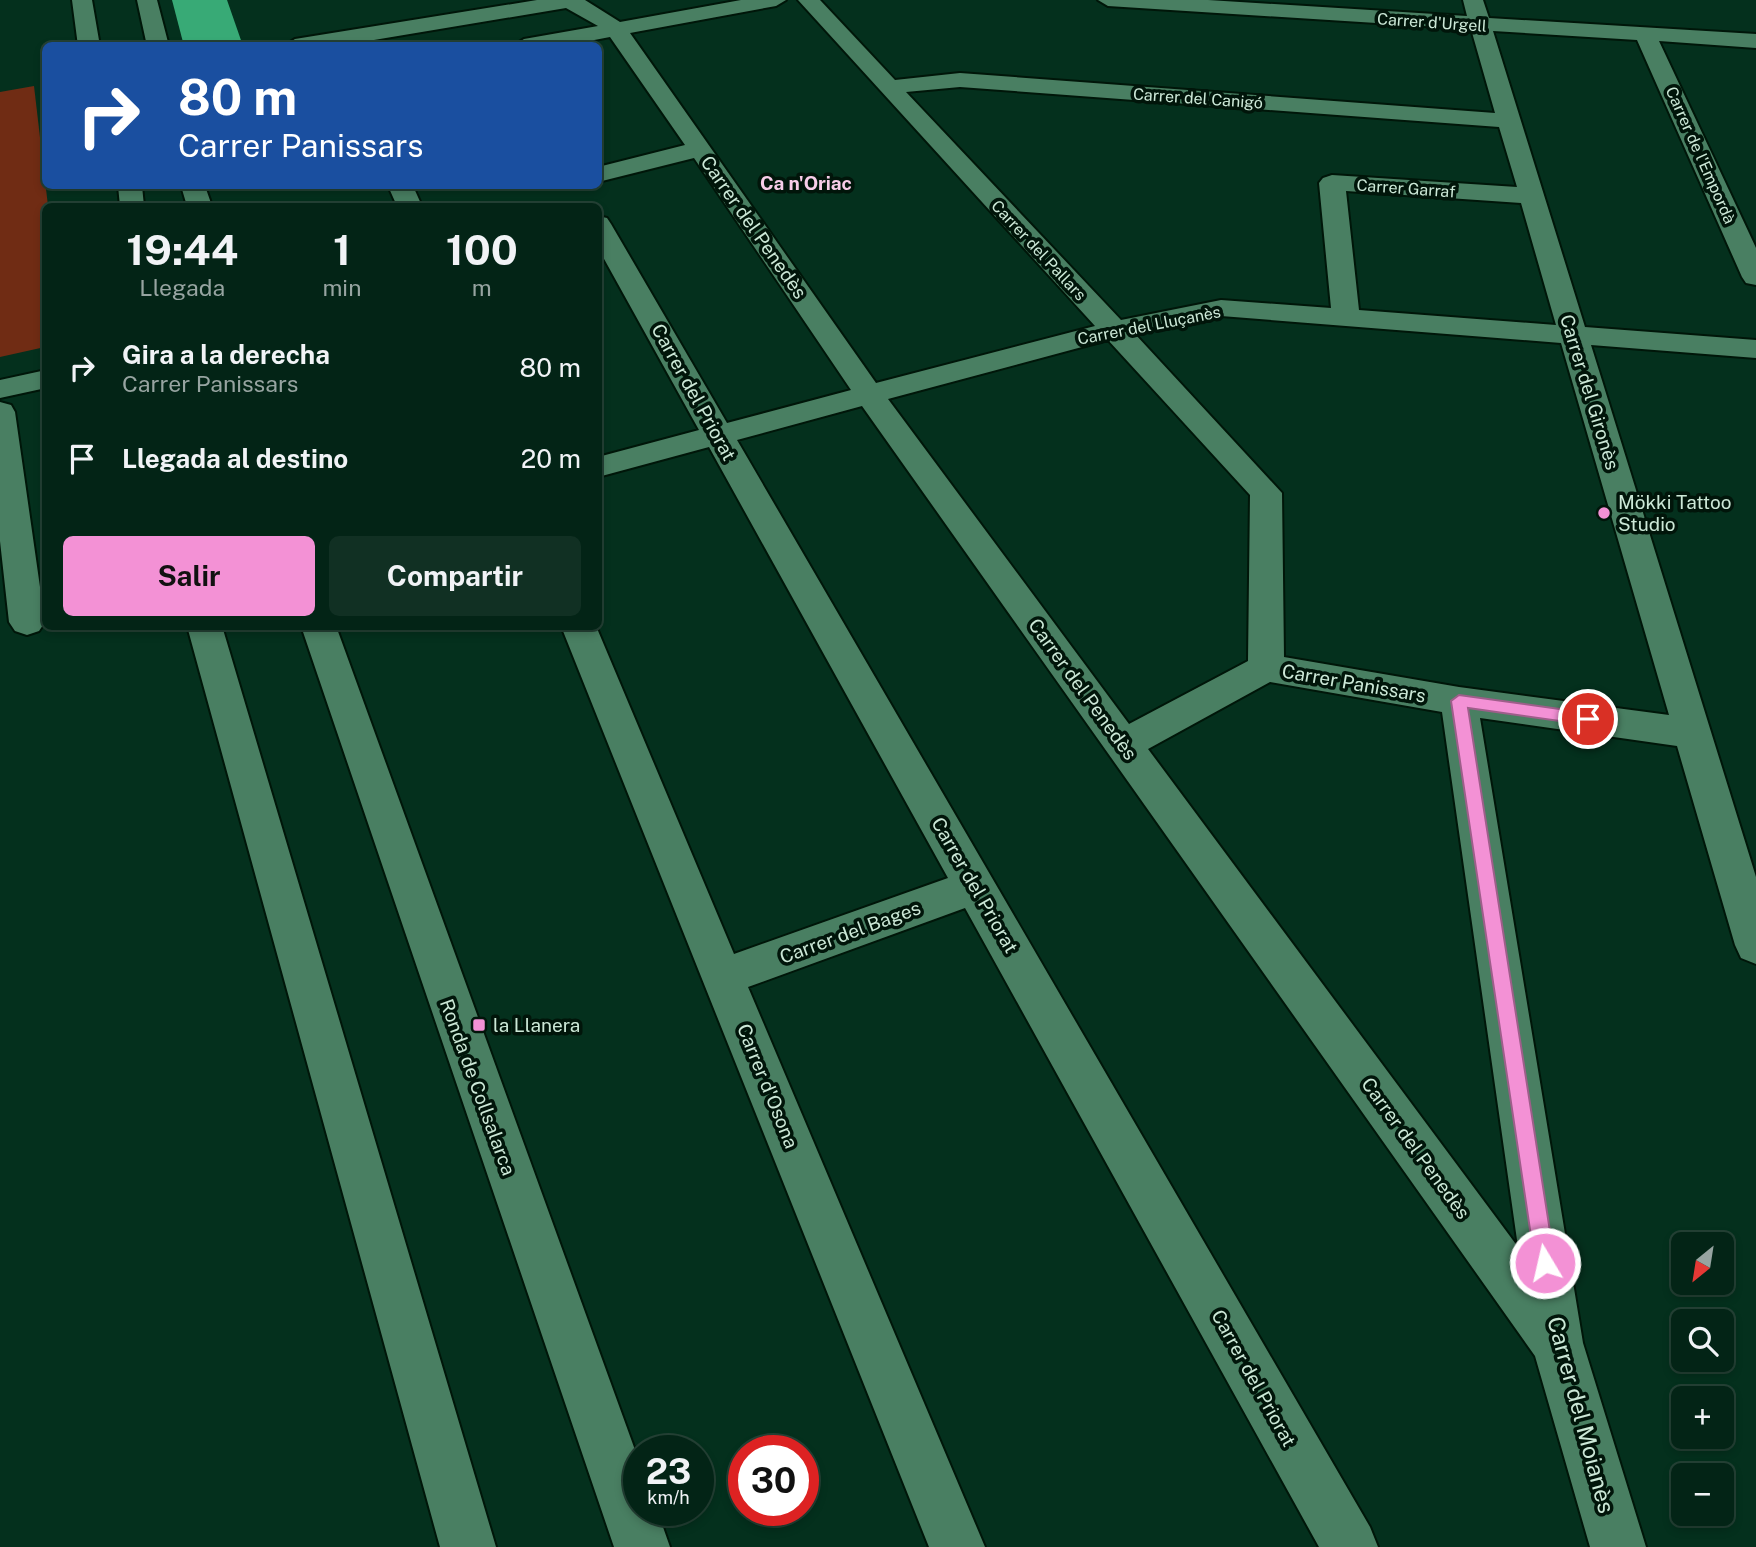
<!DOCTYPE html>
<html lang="es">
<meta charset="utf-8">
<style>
:root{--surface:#032416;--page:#113023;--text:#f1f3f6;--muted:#97a4a1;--line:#244135;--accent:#f391d5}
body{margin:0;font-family:"Public Sans",sans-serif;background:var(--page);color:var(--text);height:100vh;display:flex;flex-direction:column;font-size:26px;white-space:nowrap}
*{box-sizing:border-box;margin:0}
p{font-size:23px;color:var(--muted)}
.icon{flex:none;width:38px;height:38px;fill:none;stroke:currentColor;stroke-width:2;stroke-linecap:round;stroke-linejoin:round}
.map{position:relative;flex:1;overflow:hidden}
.drawer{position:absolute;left:42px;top:203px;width:560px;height:427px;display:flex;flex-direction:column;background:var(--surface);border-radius:10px;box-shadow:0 4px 10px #0003,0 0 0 2px var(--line)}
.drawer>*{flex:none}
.guide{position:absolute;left:42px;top:42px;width:560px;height:147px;border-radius:10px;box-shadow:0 4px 10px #0003,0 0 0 2px var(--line);background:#1a4fa0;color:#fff;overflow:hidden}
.needle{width:46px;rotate:210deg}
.tools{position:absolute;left:1671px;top:1232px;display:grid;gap:14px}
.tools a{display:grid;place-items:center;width:63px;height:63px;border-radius:10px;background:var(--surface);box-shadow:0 4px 10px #0003,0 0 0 2px var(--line);font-size:35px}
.speed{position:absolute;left:623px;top:1435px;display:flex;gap:14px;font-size:35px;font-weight:700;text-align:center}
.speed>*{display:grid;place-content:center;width:91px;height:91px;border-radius:50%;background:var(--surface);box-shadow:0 4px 10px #0003,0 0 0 2px var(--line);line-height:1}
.speed small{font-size:18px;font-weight:400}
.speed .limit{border:10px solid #d22;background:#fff;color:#111}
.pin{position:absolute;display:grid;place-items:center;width:60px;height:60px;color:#fff;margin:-30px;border:4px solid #fff;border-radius:50%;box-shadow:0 2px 7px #0007}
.me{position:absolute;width:77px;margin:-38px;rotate:351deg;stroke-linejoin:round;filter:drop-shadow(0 0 5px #0008)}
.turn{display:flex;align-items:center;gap:24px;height:147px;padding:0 21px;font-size:32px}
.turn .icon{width:91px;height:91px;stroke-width:2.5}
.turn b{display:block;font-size:49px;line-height:60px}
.eta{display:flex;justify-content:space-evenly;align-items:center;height:119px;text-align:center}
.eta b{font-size:42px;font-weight:700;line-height:49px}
.action{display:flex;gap:14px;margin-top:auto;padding:14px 21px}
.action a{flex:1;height:80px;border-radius:10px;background:var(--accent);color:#111;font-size:28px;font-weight:700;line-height:80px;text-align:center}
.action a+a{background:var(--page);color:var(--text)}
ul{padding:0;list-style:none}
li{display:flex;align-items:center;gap:21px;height:91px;padding:0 21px}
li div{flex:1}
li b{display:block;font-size:26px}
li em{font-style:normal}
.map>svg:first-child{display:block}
</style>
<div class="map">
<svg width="1756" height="1547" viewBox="0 0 1756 1547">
<rect width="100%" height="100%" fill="#04301d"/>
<path fill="#702c14" d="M34,86l14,120 -3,141 -45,10v-265z"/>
<path fill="#38aa76" d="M172,0h55l16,46h-59z"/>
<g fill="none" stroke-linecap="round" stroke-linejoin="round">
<defs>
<path id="street" d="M537,0h48l35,22 121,-22h45l-10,6 -146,27 246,350 219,-57 -297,-326h22l75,80 65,-7 535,40 -24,-84 -363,-23 -10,-6h110l259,16 -4,-16h20l6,18 267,16v14l-97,-7 97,207v37l-10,-2 -4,-6 -105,-237 -144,-9 92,296 171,13v18l-165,-13 165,532v87l-15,-6 -6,-13 -58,-199 -197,-28 103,625 63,204h-56l-55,-191 -673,-950 -125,34 633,1087 8,20h-59l-354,-639 -217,79 237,560h-56l-368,-921h35l138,328 214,-76 -239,-431 -111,30v-20l101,-27 -101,-182v-32l9,2 4,6 116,199 124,-33 -157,-232 -96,24v-15l87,-22 -75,-108 -47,9h-50l11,-7 74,-13 -32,-18 -228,38h-54l11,-7zM960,87l539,40 18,60 -185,-12 -9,3 -4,5 12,125 -110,-8 -100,20 -215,-228zM1346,191l175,12 35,122 -197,-15zM1221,316l340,27 108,372 -210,-28 -175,-30 -2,-164 -147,-159zM1108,340l142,155 -2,166 -119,63 -241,-325zM1270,682l172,30 76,535 -370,-498z
M388,186h25l9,20h-25z
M46,370v18l-46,10v-18z
M0,402l11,3 4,7 30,210 -6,9 -12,4 -12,-4 -6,-9 -9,-81z"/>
<path id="secondary" d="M72,0h20l8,46h-22z
M137,0h20l12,46h-22z
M118,186h24l2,20h-24z
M181,186h24l7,20h-25z
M187,626h35l274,921h-56z
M301,626h35l303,835v49h18l13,37h-56z"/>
</defs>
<use href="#street" stroke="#001609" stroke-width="4"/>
<use href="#secondary" stroke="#001609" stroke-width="4"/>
<use href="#street" fill="#497f62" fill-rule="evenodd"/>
<use href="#secondary" fill="#497f62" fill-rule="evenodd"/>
</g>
<path fill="#f391d5" stroke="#9e5e8a" stroke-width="2" d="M1459,695l129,18 8,6 -8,6 -120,-17 87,555 -3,7 -7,3 -7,-3 -3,-7 -84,-562z"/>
<g fill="#f391d5" stroke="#01150a" stroke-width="2.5">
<circle cx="1604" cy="513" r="7"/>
<rect x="472" y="1018" width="14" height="14" rx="3.5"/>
</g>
<g text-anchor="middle" stroke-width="7" stroke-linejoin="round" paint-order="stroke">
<g font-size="16" fill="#cce8d7" stroke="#01150a">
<text transform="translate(1432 22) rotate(4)" y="6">Carrer d'Urgell</text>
<text transform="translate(1198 98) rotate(4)" y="6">Carrer del Canigó</text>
<text transform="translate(1701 155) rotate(66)" y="6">Carrer de l'Empordà</text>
<text transform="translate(1406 188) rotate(4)" y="6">Carrer Garraf</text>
<text transform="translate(1039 250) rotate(47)" y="6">Carrer del Pallars</text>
<text transform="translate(1149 325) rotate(-11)" y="6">Carrer del Lluçanès</text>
</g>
<g font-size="19" font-weight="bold" fill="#f8cde9" stroke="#01150a">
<text x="806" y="190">Ca n'Oriac</text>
</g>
<g font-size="19" fill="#cce8d7" stroke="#01150a">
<text transform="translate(754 227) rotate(55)" y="7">Carrer del Penedès</text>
<text transform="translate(694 392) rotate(61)" y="7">Carrer del Priorat</text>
<text transform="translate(1590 392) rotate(73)" y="7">Carrer del Gironès</text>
<text transform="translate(1354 683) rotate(10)" y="7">Carrer Panissars</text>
<text transform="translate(1083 689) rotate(54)" y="7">Carrer del Penedès</text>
<text transform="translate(975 885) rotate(60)" y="7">Carrer del Priorat</text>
<text transform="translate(850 932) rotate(-20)" y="7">Carrer del Bages</text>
<text transform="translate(768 1086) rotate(68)" y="7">Carrer d'Osona</text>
<text transform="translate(478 1087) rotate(70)" y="7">Ronda de Collsalarca</text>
<text transform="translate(1416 1148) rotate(54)" y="7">Carrer del Penedès</text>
<text transform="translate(1254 1378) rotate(61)" y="7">Carrer del Priorat</text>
</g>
<g font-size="19" fill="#cce8d7" stroke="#01150a" text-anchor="start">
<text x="1618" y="509">Mökki Tattoo<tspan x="1618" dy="22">Studio</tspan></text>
<text x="493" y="1032">la Llanera</text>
</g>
<g font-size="23" fill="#cce8d7" stroke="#01150a">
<text transform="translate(1581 1415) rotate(75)" y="8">Carrer del Moianès</text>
</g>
</g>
</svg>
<div class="tools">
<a><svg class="needle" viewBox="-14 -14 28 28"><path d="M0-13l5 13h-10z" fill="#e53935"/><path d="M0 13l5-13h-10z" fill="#97a4a1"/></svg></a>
<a><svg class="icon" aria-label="search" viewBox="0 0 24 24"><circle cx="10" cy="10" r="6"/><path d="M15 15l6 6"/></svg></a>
<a>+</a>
<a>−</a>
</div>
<div class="speed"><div>23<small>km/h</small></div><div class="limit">30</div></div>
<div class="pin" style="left:1588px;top:719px;background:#d93025"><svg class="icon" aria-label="arrive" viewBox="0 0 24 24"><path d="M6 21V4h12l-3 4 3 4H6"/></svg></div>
<svg class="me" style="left:1545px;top:1263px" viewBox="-20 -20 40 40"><circle r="17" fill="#f391d5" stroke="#fff" stroke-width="3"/><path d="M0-11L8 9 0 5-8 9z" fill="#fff"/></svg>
<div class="guide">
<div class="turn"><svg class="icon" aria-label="right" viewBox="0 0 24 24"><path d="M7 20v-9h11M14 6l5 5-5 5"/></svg><div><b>80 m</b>Carrer Panissars</div></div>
</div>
<section class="drawer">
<div class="eta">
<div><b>19:44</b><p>Llegada</p></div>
<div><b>1</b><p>min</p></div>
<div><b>100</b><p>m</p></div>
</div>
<ul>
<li><svg class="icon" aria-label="right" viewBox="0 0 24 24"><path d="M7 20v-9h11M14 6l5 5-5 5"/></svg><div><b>Gira a la derecha</b><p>Carrer Panissars</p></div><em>80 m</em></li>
<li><svg class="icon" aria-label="arrive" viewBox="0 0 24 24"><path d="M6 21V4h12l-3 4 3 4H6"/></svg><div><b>Llegada al destino</b></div><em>20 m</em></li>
</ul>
<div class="action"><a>Salir</a><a>Compartir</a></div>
</section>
</div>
